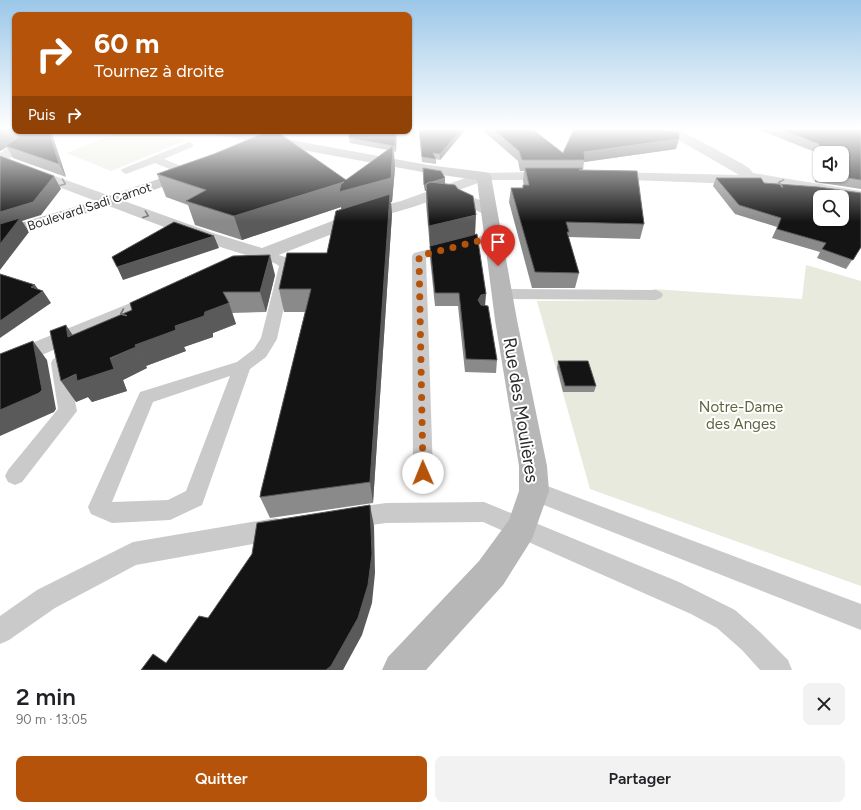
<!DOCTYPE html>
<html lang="fr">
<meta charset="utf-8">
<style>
:root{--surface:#fff;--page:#f2f2f2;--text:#202124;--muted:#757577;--accent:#b45309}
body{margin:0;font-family:Figtree,sans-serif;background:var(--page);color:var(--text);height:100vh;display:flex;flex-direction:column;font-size:15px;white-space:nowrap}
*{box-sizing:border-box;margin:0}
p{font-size:13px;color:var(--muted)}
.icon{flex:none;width:22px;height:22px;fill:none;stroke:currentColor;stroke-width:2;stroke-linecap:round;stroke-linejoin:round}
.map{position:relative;height:670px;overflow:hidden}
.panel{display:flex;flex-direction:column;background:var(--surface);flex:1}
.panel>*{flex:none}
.top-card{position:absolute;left:12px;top:12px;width:400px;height:122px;border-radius:8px;box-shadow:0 1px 3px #0004;background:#b45309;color:#fff;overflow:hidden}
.controls{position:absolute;left:813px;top:146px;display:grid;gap:8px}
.controls a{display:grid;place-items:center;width:36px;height:36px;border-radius:8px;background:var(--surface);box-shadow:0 1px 3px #0004;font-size:20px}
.pin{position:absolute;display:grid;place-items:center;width:34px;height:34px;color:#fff;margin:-41px -17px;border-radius:50% 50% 50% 0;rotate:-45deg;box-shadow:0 0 4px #0007}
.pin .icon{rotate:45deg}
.me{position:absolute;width:44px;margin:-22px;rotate:359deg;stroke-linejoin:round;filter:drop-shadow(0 0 3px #0008)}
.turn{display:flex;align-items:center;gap:14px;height:84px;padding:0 16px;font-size:18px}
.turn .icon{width:52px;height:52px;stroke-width:2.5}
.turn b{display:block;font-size:28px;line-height:34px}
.then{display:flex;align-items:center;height:38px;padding:0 16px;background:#0003;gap:8px;font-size:15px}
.round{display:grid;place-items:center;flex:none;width:42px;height:42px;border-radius:8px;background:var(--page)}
.overview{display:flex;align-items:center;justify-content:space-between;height:68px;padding:0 16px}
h1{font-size:24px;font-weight:600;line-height:30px}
.button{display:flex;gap:8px;margin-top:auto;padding:8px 16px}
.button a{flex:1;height:46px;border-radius:8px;background:var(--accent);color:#fff;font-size:16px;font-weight:600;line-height:46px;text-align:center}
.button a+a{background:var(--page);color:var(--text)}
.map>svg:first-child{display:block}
</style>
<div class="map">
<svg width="861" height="670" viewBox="0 0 861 670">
<rect width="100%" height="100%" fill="#fff"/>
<path fill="#e7eadc" d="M120,131h22l45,9 -76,31 -44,-18z
M806,265l55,16v305l-271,-97 -53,-188 121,-1 -5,-11 149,10z"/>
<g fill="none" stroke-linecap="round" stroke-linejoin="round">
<path fill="#cacaca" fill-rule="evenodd" d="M189,142l3,1 2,2 -2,2 -28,12 28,12 1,2 -1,2h-8l-29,-12 -29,11 -5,-3 1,-2z
M494,233l4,1 2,3 -2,3 -72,18 7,215 -3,6 -7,3 -7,-3 -3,-6 -1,-217 2,-3z
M262,250l23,7 8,8 -16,74 -11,18 -16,12 -48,136 -32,15 -58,3 -21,-9 -3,-7 52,-115 97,-30 17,-13 7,-11 18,-72c-7,-6 -19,-5 -24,-12l2,-3zM230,376l-44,115 -18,9 -56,2 41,-100z
M502,289l154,1 5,2 2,3 -2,3 -5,2 -154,-1 -5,-2 -2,-3 2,-3z
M59,357l6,2 2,4 10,48 -55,71 -7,3 -7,-3 -3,-6 3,-6 50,-61 -7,-46 2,-4z
M534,481l327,123v26l-335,-132 -3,-7 3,-7z
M484,502l195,80 56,28 25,22 28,28 4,10h-32l-18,-20 -25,-22 -26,-14 -208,-92 -97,1 -36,5 -8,-3 -3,-7 3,-7 8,-3 36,-5z
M276,518l8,3 3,8 -3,8 -8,3 -140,25 -81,43 -46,32 -9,4v-28l37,-26 96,-48z"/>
<path fill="#cacaca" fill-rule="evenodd" d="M663,129h15l63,34 8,5 4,5 108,18v10l-112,-19 -11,2 -135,-5 -2,-3 2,-3 5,-1 131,3 -74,-43z
M32,131h14l-41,31 -5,1v-10z
M210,131h29l26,4 3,-4h12l-6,12 -5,1 -53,-9 -4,-1z
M27,166l186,67 49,15 91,-35 48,-12 78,-28 75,-1 5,1 2,3 -2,3 -5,1h-68l-35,13c14,3 38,6 46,18l-2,3c-12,3 -19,-5 -30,-9 -7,-3 -17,-3 -25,-5l-1,-2 -26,9 -48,14 -132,52 -7,-2 -2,-4 2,-4 20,-8 -45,-14 -179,-68 -2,-3 2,-3z
M160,291l7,2 3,4 -3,4 -167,72v-17z"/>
<path fill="#b7b7b7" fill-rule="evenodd" d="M269,136l159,29 56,7 5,1 2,3 26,144 30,146 2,25 -17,48 -29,46 -77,85h-44l6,-13 91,-96 30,-41 10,-29v-25l-24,-146 -18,-140 -49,-7 -164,-30 -2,-3 2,-3z
M188,169l5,1 2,3 -2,3 -96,34 -97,29v-10l85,-25z"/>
</g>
<path fill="#8a8a8a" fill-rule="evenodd" d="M0,129l15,2h36l15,46 -53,-19 -6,-11 -7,4z
M419,129h47l-26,31 -4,-1v5l-14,-2z
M481,129h51l31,24 113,-4 -92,13 -1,8 61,54 -4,15 -72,-2 11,36 -4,15h-43l-23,-86 2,-14h12v-3h1l-1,-3 1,-11h-4l-2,-10z
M757,129h104v60l-46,-7v-30zM820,153l22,22h-22z
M397,131l-1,21 -2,-1 1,17 -3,34h-1l1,12 -19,289 -103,15 -10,-21 45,-185h-21l-5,-23 48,-36 14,-43v-3l-99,33 -47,-15 -7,-20 -22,-8 -9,-23 189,6 42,-30 -38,-7 -1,-5z
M423,168l22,10v6l30,51 10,70 12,55 -1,13 -31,-1 -7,-66h-23l-5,-48v-11v1l-4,-44v-13h-1z
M716,178l48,5 97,64 -15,22 -29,-11 3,-6 -48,-14 5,-11 -42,-13 -22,-28z
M275,275l-9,37 -34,1 4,11 -23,9v4l-29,10 2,4 -40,15 1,2 -24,12 4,11 -35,11 -4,-5 -12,5 -3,-67z
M558,361l38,25 -2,6h-31l-6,-24z"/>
<path fill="#5a5a5a" d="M10,129h5v2h14l-23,15 1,1 -7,4v-16z
M462,129h4l-26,31v-6z
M49,131h2l15,46 -7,-13z
M396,131h1l-1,21 -1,-6z
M679,139l-3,10 -92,13v-10z
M393,146l2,22 -3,34h-1l1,12 -19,289 -3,-21 -29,-275 -99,33 -8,-24 110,-34z
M54,176l7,13 -20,26 -19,6 7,11 -29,38v-58z
M445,178v6l-19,1z
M424,185h2v6h-1z
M476,215l-1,21 -45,12 -1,-22z
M214,236l5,12 -96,32 -6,-13z
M270,255l5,20 -9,37 -6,-20z
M35,285l6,8 2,-2 8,12 -51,35v-17l31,-34z
M486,294l-1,13 -5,1 -2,-8 3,-5z
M229,303l7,21 -23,9v4l-29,10 2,4 -40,15 -11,-21 70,-33z
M66,325l14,21 -12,-9z
M33,341l14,19 9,49 -2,3 -54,24v-26z
M136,347l11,21 -24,12 4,11 -35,11 -4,-5 -12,5 -15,-21z
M370,505l4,21 1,47 -3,30 -10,32 -19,35h-17z"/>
<path fill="#141414" stroke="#5a5a5a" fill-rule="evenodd" d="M0,129h10l-10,6z
M419,129h43l-22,25 -7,-1 3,6 -14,-2z
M493,129h39l31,24 11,-24h81l24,3v7l-95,13 1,8h-63l-3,-9z
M780,129h81v51l-32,-5h13v-22h-22v20h-1v-29z
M27,131h22l10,33 -53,-18z
M269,131h7l70,49 47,-34 -2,32 -52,14 2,-8 3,-2 -110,34 -48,-15 20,-11 -49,-16 57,-20z
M349,131h47l-1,15 -46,-8z
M0,156l54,20 -21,26 -33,10z
M423,168l18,3 4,7 -13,4h-2l-4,2v1h-2z
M525,168h58l-4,2 58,1 7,53 -78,-2 3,10h-2l12,41 -44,-1 -24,-84h12v-3h6z
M716,178h45l3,5 55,4 42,6v54l-8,13 -31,-11 4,-6 -49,-14 4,-11 -42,-13zM820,197h22v22h-22z
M430,182l25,3 3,4 15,7 3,19 -47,11 -3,-42z
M390,194l-20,288 -110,15 1,-6 50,-202h-32l8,-36h40l9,-42z
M20,218l-20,26v-20z
M174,222l40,14 -97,31 -5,-10z
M477,234l9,60 -5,1 -3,5 3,5 7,1 9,54 -31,-1 -7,-66h-24l-5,-47z
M270,255l-10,37h-37l6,11 -24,9 -1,4 -29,10 1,4 -41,15 1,2 -26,11 4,11 -37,12 -1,-7 -15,7 -11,-50 16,-6 2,12 64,-27 -2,-7 103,-47z
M0,274l35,11 -4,2 12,4 -43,30z
M33,341l9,49 -3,3 -39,17v-56z
M558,361h30l8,25h-31z
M370,505l2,49 -4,31 -10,33 -27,48 -5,4h-185l12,-16 13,9 33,-47 9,2 44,-64 5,-31z"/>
<defs><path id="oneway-chevron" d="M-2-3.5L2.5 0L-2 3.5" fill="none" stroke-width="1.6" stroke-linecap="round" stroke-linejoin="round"/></defs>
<g stroke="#747474">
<use href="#oneway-chevron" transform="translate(63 183) rotate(21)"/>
<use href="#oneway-chevron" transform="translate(781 183) rotate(-170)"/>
<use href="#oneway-chevron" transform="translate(146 215) rotate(20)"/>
<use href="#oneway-chevron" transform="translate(123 313) rotate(157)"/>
</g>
<linearGradient id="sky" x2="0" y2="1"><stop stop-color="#9bc7e8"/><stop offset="0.58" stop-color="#fff"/><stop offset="1" stop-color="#fff" stop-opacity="0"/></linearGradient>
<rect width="861" height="222" fill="url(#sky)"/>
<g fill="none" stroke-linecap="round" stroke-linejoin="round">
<path stroke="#b45309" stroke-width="7" stroke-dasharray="0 12.6" d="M423,473l-4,-217 75,-19 4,29"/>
</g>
<g text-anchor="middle" stroke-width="4" stroke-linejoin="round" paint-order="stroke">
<g font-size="13" fill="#2d2d2d" stroke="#fff">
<text transform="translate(89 206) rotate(-18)" y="5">Boulevard Sadi Carnot</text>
</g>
<g font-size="15" fill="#5b653e" stroke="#fff">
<text x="741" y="412">Notre-Dame<tspan x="741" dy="17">des Anges</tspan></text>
</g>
<g font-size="18" fill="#2d2d2d" stroke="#fff">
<text transform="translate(521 410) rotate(81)" y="6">Rue des Moulières</text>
</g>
</g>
</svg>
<div class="controls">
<a><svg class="icon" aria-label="sound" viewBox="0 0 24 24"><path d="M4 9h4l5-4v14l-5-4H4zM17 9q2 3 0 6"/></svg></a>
<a><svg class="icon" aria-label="search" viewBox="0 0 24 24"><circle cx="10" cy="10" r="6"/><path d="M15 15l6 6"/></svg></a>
</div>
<div class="pin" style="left:498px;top:266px;background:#d93025"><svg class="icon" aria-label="arrive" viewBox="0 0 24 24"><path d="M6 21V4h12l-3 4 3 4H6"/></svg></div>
<svg class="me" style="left:423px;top:473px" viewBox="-20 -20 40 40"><circle r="19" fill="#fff"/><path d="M0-13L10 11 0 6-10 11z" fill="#b45309"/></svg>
<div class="top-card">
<div class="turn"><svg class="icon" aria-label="right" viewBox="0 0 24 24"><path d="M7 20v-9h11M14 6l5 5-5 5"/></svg><div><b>60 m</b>Tournez à droite</div></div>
<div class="then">Puis<svg class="icon" aria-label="right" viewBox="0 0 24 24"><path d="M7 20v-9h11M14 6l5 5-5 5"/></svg></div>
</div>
</div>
<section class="panel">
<div class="overview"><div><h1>2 min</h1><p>90 m · 13:05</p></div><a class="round"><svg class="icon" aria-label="close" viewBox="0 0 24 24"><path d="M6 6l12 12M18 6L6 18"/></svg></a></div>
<div class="button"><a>Quitter</a><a>Partager</a></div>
</section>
